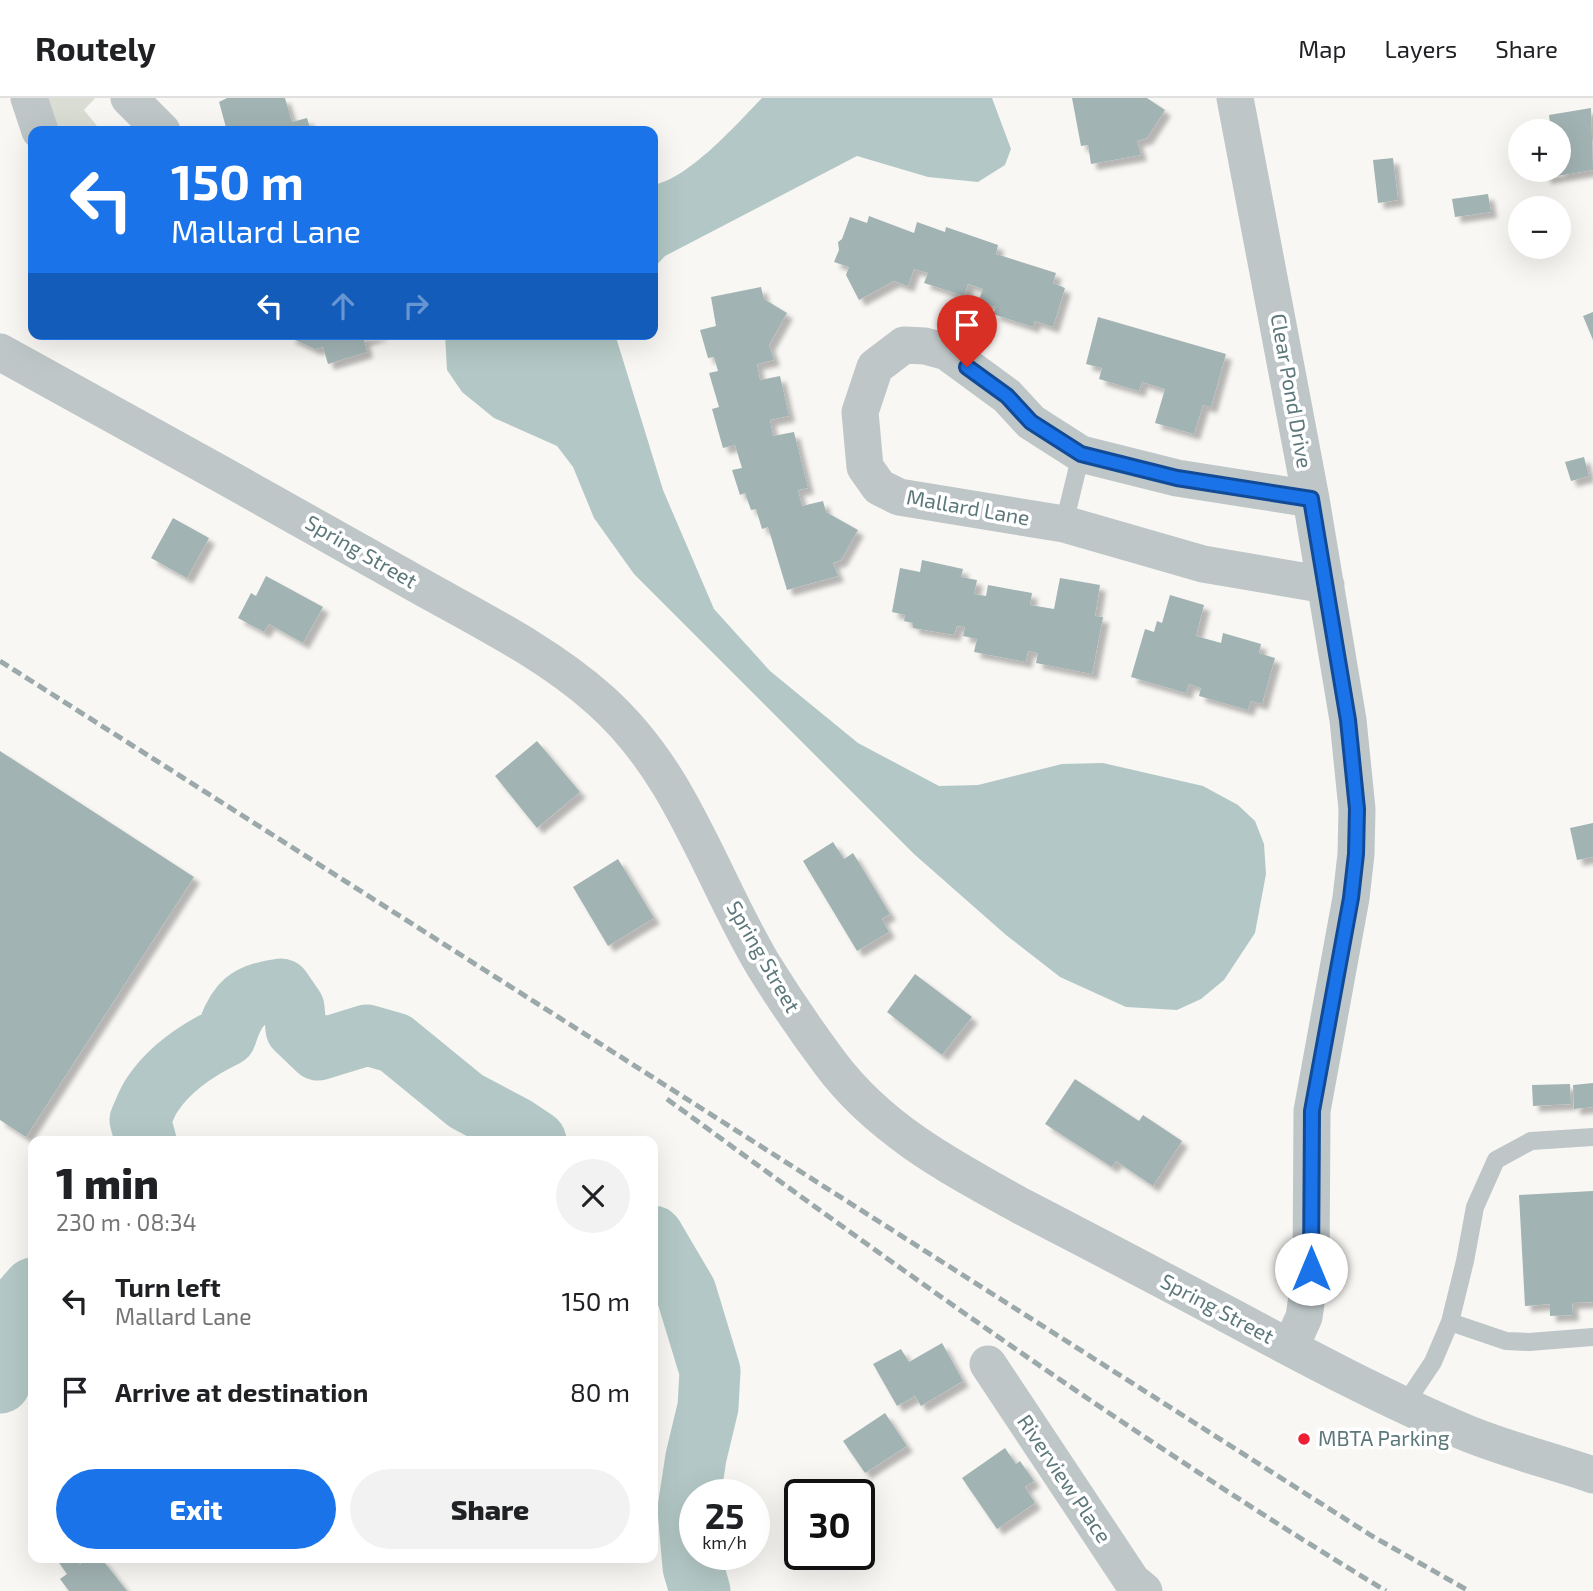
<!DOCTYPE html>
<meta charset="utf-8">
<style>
:root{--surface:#fff;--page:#f2f2f2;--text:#202124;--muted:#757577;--line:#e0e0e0;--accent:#1a73e8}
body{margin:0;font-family:"Exo 2",sans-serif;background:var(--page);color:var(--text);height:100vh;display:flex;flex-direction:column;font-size:26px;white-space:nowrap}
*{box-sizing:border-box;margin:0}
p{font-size:23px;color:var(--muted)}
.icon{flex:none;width:38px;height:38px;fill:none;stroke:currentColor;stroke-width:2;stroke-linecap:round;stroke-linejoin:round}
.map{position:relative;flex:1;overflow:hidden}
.sheet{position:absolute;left:28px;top:1038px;width:630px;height:427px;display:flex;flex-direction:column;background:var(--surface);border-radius:14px;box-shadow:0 7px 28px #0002}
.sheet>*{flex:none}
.top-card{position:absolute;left:28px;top:28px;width:630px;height:214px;border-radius:14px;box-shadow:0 7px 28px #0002;background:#1a73e8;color:#fff;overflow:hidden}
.fabs{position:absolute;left:1508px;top:21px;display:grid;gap:14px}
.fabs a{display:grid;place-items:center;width:63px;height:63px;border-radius:50%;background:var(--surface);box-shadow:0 7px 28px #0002;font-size:35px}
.speed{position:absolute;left:679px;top:1381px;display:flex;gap:14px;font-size:35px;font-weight:700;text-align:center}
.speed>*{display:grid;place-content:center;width:91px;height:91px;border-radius:50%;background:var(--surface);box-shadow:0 7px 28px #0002;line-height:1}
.speed small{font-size:18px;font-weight:400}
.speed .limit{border:4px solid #111;border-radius:10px;background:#fff;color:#111}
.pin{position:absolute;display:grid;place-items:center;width:60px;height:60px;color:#fff;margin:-72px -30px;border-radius:50% 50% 50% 0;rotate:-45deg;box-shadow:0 0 7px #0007}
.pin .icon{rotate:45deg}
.me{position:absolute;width:77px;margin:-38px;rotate:0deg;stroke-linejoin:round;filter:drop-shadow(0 0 5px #0008)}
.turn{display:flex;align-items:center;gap:24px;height:147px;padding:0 28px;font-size:32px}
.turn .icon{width:91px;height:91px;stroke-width:2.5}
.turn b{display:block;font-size:49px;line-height:60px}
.lanes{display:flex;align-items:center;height:66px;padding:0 28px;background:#0003;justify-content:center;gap:35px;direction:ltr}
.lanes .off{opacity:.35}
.round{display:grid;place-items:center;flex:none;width:74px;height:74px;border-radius:37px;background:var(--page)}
.head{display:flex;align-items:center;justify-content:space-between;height:119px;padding:0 28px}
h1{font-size:42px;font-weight:800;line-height:52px}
.action{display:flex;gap:14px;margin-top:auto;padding:14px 28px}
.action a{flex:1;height:80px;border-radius:42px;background:var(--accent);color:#fff;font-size:28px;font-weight:800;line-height:80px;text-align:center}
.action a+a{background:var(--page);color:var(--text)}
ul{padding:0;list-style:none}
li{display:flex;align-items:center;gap:21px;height:91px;padding:0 28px}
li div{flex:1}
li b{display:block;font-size:26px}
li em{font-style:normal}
header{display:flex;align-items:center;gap:42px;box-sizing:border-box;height:98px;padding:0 35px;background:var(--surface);border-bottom:2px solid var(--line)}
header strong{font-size:33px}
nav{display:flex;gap:38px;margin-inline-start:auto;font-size:24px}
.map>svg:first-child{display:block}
</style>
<header>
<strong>Routely</strong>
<nav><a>Map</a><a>Layers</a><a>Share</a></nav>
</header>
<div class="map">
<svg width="1593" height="1493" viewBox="0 0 1593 1493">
<defs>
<filter id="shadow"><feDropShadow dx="6" dy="6" stdDeviation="2" flood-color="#0004"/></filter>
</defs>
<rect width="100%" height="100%" fill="#f8f7f4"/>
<path fill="#daddd3" d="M43,0h52l-11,12 17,21h-43z"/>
<path fill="#b3c8c6" d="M762,0h230l19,51 -6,16 -27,17 -50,-5 -71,-21 -192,100 -12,13v-84c35,-6 83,-60 109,-87z
M445,236h170l48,156 51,119 56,62 88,72 81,43 39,-1 84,-21 41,-1 100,23 35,19 17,16 9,23 2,30 -11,59 -31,47 -23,19 -24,11 -51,-3 -66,-30 -54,-42 -92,-81 -280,-280 -40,-56 -21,-51 -16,-21 -63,-28 -32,-26 -15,-22z"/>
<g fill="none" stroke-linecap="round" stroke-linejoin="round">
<path stroke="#b3c8c6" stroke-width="61" d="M146,1043l-6,-21c4,-8 7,-18 12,-25 17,-26 47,-46 74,-59 10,-32 21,-43 55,-47l13,19 2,21 22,21 49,-15 28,8 71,58 49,26 21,14
M653,1138l33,56 24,79 -2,36 -12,50 -8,52 5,58 7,24
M0,1285l6,-17 -2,-31 8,-23 21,-24"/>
</g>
<path fill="#a2b3b3" filter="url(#shadow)" d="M227,0h58l7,24 15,-4 4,13h-84l-8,-29z
M1072,0h75l18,12 -18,28 -10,3 4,14 -50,9 -3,-19 -7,1z
M1591,10l2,62 -48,8 -1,-8h15v-39h-8l-2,-16z
M1393,60l5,42 -20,3 -5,-43z
M1488,96l3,18 -36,5 -3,-18z
M869,118l45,17 3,-11 28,10 1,-5 52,18 -2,9 60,19 -3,10 12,5 -12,39 -18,-6 -2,6 -40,-13 3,-7 -18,-5 5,-13 -15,-5 -4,12 -40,-13 4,-10 -14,-4 -6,17 -14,-5 -35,19 -13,-25 3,-8 -15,-5 5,-12 -1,-8 4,-3 8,-22 17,6z
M761,189l3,12 23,14 -18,32 5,15 -17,4 3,16 20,-4 9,40 -19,4 3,16 21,-4 14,56 -10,2 4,16 21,-5 3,11 32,18 -17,30 -8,3 5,13 -51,14 -19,-63 -6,2 -6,-20 -5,1 -6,-17 -5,2 -8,-25 10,-2 -7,-23 -12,3 -11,-39 7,-2 -10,-34 9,-2 -4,-14 -6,1 -8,-28 16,-4 -5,-29z
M1593,214v28l-10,-24z
M1098,219l128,37 -15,53 -8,-2 -9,29 -39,-11 10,-34 -23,-7 -3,9 -40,-12 3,-11 -16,-4z
M290,236h91v1l-17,5 3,12 -39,12 -5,-17 -8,2 -26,-12z
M1584,359l5,19 -18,5 -6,-19z
M173,420l36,20 -22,40 -36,-20z
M922,462l41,9 -2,8 16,3 -3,14 12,2 2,-11 44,8 -2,12 24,4 6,-31 40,7 -5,31 8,1 -11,57 -56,-11 2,-10 -10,-2 -2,11 -52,-10 3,-13 -14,-3 2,-9 -8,-1 -3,9 -41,-7v-5l-9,-2 1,-6 -13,-3 8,-44 20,4z
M266,478l57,31 -20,36 -34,-19 -5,8 -26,-14 13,-25 5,3z
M1170,497l34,10 -8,31 25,7 2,-10 38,11 -2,9 16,5 -13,46 -11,-3 -3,9 -49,-14 2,-8 -12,-4 -3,9 -55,-16 14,-48 9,3 3,-11 5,2z
M537,643l43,51 -43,36 -42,-52z
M0,653l194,126 -168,260 -26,-17z
M1593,725v34l-16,3 -7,-32z
M833,744l11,17 9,-6 37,61 -8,5 7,13 -32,19 -54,-90z
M618,761l36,59 -46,28 -35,-59z
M915,876l57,43 -30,38 -55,-43z
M1075,981l64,42 4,-6 39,26 -29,45 -37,-25 -4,6 -67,-43z
M1593,985v24l-19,2 -1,-24z
M1570,986l1,20 -38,2 -1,-21z
M1593,1093v111l-21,1 1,12 -23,1v-12l-25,2 -6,-111z
M942,1245l21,38 -42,25 -6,-10 -18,10 -24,-42 28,-15 8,13z
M885,1315l22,33 -42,27 -22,-32z
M1005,1350l11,16 4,-3 14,20 -9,6 10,16 -38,26 -35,-51z
M60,1460h15l5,6 7,-6h14l26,33h-58l-9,-12 7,-5 -10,-14z"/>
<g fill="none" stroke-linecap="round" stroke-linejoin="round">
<path stroke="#bec6c7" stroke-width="18" d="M1064,426l17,-70
M1450,1224l56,19 23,1 64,-5
M1405,1306l28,-42 17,-40 15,-61 10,-54 21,-47 35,-19 62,-4"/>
<path stroke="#bec6c7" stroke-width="37" d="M29,0l11,33
M129,0l33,33
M1235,0l76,401 37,221 9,89 -1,45 -5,44 -39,213 -1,158 -7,48 -14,31
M0,254c135,74 270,149 404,225 66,38 139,72 196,123 82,73 108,171 162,263 21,34 44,68 68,100 49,66 120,104 191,143 44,23 89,46 134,70 103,54 206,113 314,158 40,16 83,27 124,41
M1311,401l-134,-21 -96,-24 -50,-32 -24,-26 -60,-44 -22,-6 -21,-1 -29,22 -15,45 5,55 14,20 20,10 165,27 139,40 123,21
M988,1266l144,217 12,10"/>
<path stroke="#9ba9ab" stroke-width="5" stroke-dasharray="10 5" stroke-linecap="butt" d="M0,563l1372,875 97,55
M667,1001c235,172 470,341 719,492"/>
</g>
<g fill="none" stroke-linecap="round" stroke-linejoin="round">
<defs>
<path id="route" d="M967,269l40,29 24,26 50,32 96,24 134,21 37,221 9,89 -1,45 -5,44 -39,213 -1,158"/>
</defs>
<use href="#route" stroke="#114b97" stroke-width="18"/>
<use href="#route" stroke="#1a73e8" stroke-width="12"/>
</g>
<circle fill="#ee1e33" stroke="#fff" stroke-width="2.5" cx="1304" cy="1341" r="7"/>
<g text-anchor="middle" stroke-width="7" stroke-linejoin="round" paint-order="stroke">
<g font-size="21" fill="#5d787b" stroke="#fff">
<text transform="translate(1291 293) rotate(80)" y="7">Clear Pond Drive</text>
<text transform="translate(968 410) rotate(10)" y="7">Mallard Lane</text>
<text transform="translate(361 454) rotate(30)" y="7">Spring Street</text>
<text transform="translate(763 859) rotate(60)" y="7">Spring Street</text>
<text transform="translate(1217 1211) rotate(28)" y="7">Spring Street</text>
<text transform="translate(1064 1381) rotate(56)" y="7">Riverview Place</text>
</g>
<g font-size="21" fill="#5d787b" stroke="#fff" text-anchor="start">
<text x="1318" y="1348">MBTA Parking</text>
</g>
</g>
</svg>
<div class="fabs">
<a>+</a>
<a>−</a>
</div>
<div class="speed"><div>25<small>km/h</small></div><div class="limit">30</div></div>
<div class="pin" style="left:967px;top:269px;background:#d93025"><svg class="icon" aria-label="arrive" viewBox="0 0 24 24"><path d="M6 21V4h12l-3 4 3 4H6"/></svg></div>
<svg class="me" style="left:1311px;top:1171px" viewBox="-20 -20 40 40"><circle r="19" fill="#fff"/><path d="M0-13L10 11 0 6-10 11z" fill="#1a73e8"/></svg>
<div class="top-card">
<div class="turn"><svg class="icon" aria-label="left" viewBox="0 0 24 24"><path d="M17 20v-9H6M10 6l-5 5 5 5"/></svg><div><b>150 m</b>Mallard Lane</div></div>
<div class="lanes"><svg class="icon" aria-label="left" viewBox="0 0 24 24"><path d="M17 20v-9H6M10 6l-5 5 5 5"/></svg><svg class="icon off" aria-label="ahead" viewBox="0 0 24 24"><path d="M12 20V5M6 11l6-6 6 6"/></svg><svg class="icon off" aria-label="right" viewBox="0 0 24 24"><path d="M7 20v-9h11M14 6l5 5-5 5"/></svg></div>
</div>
<section class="sheet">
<div class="head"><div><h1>1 min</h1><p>230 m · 08:34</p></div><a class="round"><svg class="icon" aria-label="close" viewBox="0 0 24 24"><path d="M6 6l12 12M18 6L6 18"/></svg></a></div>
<ul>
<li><svg class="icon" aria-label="left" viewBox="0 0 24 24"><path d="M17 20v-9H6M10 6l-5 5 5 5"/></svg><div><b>Turn left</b><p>Mallard Lane</p></div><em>150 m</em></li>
<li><svg class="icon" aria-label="arrive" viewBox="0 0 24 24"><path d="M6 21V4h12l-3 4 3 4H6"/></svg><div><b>Arrive at destination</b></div><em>80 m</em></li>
</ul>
<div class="action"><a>Exit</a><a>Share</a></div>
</section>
</div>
